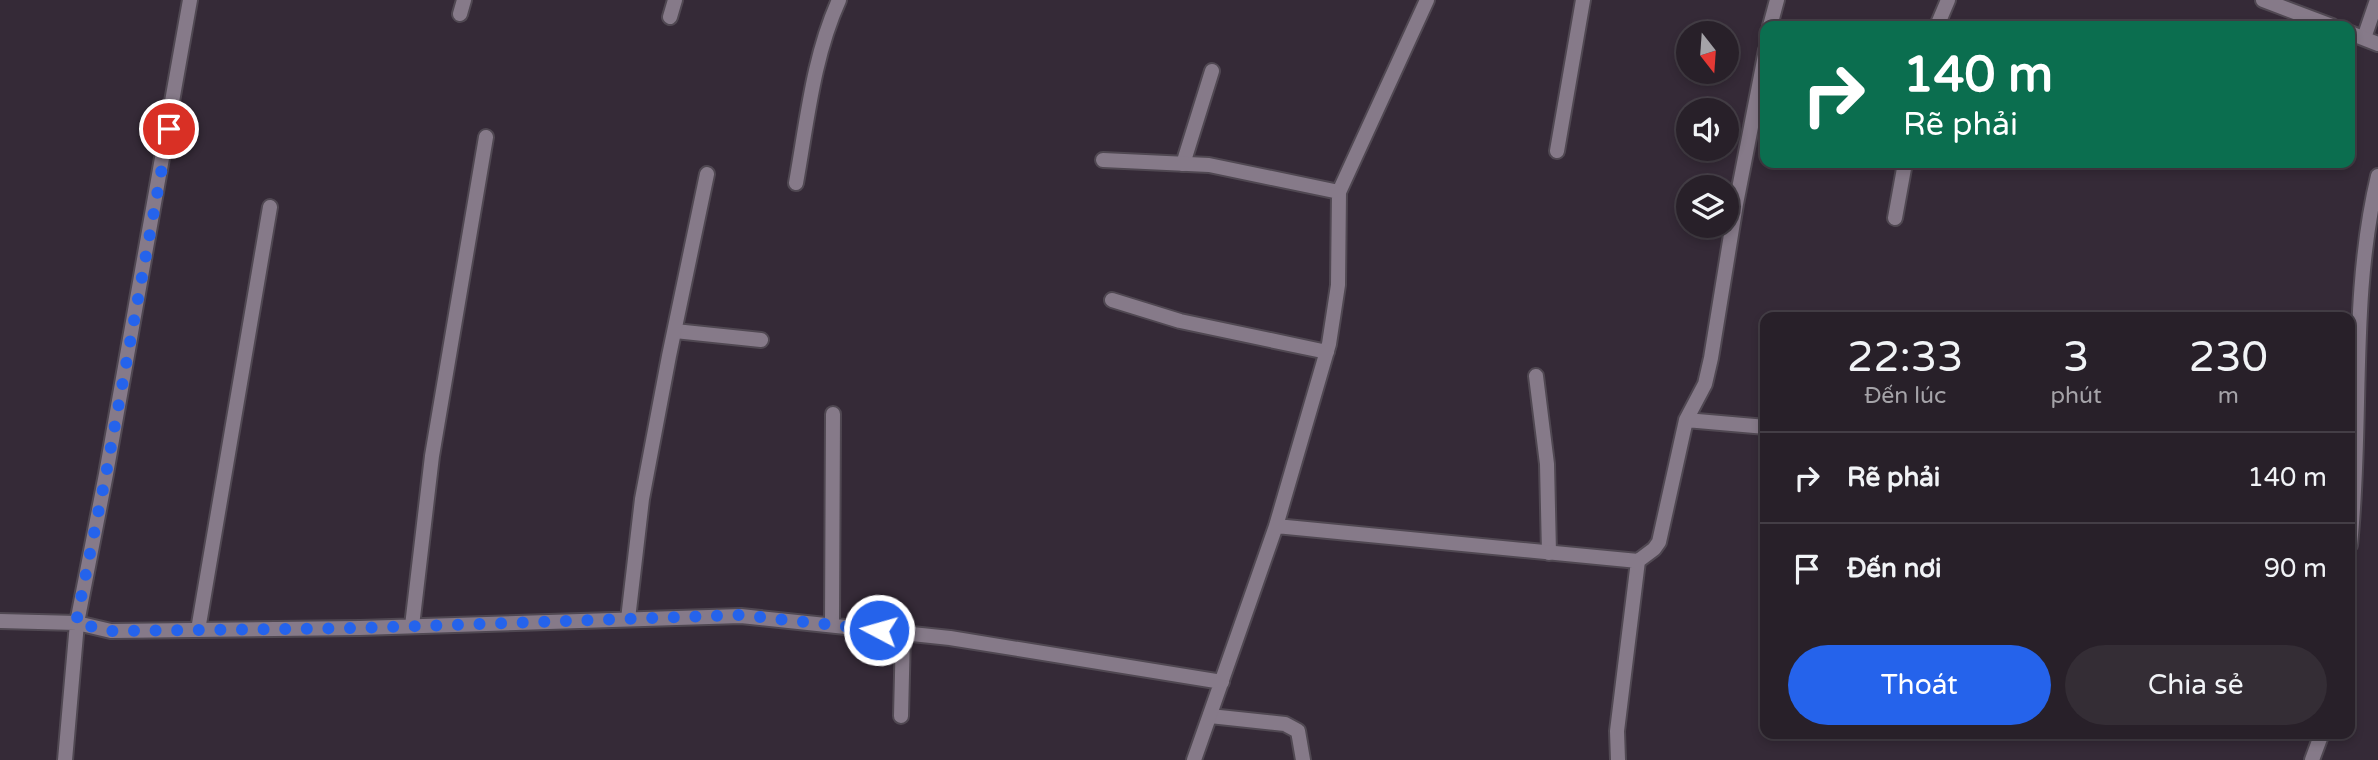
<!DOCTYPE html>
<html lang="vi">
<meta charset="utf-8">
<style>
:root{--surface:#282029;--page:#342d35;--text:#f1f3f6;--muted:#a5a3a8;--line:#443e46;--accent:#2563eb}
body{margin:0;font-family:"Varela Round",sans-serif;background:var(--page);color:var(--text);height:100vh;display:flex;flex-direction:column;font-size:26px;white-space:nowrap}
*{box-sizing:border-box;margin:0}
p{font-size:23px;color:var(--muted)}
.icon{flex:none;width:38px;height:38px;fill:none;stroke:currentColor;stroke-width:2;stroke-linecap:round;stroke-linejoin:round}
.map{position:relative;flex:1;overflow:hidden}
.side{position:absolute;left:1760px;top:312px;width:595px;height:427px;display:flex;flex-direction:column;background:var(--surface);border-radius:14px;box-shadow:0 4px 10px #0003,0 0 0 2px var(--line)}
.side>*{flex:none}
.guide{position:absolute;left:1760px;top:21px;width:595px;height:147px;border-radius:14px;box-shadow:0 4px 10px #0003,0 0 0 2px var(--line);background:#0b6e4f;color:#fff;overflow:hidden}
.needle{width:46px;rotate:163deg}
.fabs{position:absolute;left:1676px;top:21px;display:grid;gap:14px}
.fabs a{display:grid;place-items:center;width:63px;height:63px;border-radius:50%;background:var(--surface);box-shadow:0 4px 10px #0003,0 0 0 2px var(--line);font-size:35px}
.pin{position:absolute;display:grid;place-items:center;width:60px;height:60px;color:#fff;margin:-30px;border:4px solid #fff;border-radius:50%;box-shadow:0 2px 7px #0007}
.me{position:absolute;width:77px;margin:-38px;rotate:276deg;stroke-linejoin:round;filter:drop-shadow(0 0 5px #0008)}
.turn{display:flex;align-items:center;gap:24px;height:147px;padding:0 28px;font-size:32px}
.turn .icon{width:91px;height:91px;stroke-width:2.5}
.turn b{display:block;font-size:49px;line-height:60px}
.eta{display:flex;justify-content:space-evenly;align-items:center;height:119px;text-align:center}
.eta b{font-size:42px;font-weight:600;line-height:49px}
.primary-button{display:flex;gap:14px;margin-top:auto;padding:14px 28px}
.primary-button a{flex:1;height:80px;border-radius:42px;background:var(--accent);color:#fff;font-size:28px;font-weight:600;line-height:80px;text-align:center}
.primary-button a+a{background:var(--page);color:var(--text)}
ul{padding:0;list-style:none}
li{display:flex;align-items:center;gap:21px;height:91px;padding:0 28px;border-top:2px solid var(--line)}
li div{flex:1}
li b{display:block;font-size:26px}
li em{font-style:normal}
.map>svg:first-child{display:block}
</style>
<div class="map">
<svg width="2378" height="760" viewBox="0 0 2378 760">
<rect width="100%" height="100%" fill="#352a37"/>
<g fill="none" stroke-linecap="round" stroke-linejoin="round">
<defs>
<path id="service" d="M1183,164l29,-93
M675,331l86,9
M1536,376l11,88 2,89
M198,630l72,-423
M901,716l2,-83
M1210,716l75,8 13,7 5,29"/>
<path id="minor" d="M460,14l4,-14
M670,17l5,-17
M1770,26l7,-26
M1937,26l11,-26
M2364,38l13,-38
M1557,151l26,-151
M1103,160l106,5 130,27
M796,183c11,-61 17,-126 43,-183
M1895,218l10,-55
M1112,300l68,21 147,31
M1686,420l80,7
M1276,526l362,35 16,-12 5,-7 27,-122 19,-36 6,-26 25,-154 30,-154
M2350,545c13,-123 -1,-248 28,-369
M628,619l14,-120 27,-143 38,-182
M0,621l77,2 34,8 249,-3 381,-12 209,22 272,44
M832,625l1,-211
M412,626l20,-170 54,-319
M65,760l12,-137 29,-149 84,-474
M1194,760l82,-234 53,-182 9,-59 1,-93 88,-192
M1618,760l-1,-29 21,-170
M2312,760l10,-27"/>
<path id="tertiary" d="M2263,0l69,26
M2350,33l28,11"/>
</defs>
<use href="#service" stroke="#504852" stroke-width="18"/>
<use href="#minor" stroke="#504852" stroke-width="18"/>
<use href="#tertiary" stroke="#504852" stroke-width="18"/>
<use href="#service" stroke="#867a89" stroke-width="14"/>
<use href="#minor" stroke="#867a89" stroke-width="14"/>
<use href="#tertiary" stroke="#867a89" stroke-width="14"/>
</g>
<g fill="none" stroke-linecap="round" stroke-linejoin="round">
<path stroke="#2563eb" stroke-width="12" stroke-dasharray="0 21.6" d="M169,129l-63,345 -30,149 35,8 249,-3 381,-13 138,15"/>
</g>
</svg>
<div class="fabs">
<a><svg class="needle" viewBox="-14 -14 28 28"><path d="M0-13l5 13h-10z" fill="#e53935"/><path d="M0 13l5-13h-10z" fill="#a5a3a8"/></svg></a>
<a><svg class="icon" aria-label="sound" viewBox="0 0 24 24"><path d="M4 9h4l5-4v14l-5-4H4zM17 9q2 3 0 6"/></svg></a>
<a><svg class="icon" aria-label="layers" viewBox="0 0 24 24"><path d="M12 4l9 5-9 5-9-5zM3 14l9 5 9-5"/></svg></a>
</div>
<div class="pin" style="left:169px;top:129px;background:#d93025"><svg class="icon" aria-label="arrive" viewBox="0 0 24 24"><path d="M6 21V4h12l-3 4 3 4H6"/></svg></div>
<svg class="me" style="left:879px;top:630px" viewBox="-20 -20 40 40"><circle r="17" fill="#2563eb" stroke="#fff" stroke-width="3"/><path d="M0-11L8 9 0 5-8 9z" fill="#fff"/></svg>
<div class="guide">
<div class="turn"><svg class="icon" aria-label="right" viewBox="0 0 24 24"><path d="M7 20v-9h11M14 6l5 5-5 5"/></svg><div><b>140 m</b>Rẽ phải</div></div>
</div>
<section class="side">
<div class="eta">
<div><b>22:33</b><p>Đến lúc</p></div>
<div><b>3</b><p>phút</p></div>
<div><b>230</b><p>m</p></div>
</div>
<ul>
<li><svg class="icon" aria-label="right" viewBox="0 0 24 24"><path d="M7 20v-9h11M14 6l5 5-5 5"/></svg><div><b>Rẽ phải</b></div><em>140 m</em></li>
<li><svg class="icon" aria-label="arrive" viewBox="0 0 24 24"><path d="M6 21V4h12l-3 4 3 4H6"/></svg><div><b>Đến nơi</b></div><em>90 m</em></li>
</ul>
<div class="primary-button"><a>Thoát</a><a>Chia sẻ</a></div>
</section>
</div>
